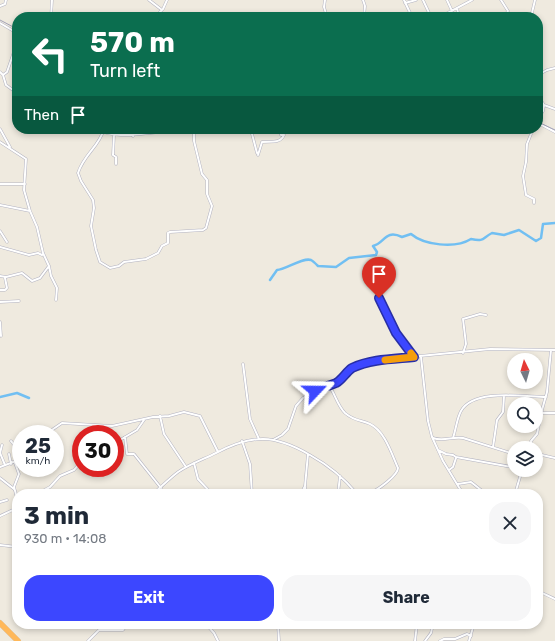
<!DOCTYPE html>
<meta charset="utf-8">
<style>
:root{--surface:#fff;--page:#f6f6f7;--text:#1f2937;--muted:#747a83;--accent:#3c47ff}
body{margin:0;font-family:Rubik,sans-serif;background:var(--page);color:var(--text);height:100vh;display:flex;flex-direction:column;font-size:15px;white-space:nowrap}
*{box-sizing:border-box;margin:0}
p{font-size:13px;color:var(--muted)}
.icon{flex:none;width:22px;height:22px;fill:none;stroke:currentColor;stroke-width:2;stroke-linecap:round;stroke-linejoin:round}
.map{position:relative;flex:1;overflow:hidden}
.drawer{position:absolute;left:12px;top:489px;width:531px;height:140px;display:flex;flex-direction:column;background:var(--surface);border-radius:16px;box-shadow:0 2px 6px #0003}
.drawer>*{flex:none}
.hud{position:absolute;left:12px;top:12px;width:531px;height:122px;border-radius:16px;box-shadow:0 2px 6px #0003;background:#0b6e4f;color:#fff;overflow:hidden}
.needle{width:26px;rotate:355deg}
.tools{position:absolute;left:507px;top:353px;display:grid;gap:8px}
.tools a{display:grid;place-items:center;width:36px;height:36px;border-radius:50%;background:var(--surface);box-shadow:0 2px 6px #0003;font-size:20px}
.speed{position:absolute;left:12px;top:425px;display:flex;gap:8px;font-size:20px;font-weight:700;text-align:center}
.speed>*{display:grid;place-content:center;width:52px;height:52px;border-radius:50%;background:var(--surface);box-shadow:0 2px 6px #0003;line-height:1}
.speed small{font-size:10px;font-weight:400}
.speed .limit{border:6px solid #d22;background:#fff;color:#111}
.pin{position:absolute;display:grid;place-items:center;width:34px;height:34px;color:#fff;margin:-41px -17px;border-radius:50% 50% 50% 0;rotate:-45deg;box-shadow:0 0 4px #0007}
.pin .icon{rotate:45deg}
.me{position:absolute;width:44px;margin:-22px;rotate:67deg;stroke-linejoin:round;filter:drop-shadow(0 0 3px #0008)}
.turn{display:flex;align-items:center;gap:14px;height:84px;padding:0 12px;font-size:18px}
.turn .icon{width:52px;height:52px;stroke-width:2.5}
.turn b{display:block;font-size:28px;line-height:34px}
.then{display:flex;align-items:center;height:38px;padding:0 12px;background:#0003;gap:8px;font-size:15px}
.round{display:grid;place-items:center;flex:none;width:42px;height:42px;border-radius:16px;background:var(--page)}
.overview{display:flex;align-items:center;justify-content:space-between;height:68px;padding:0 12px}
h1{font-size:24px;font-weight:700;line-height:30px}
.button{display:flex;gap:8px;margin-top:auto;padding:8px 12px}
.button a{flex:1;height:46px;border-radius:16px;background:var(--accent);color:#fff;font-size:16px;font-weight:700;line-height:46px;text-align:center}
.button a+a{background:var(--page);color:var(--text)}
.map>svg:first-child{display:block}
</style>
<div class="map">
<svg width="555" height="641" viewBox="0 0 555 641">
<rect width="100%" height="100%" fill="#efeadf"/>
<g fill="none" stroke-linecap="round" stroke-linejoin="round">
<path stroke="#71bff2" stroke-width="2.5" d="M270,280l7,-10c8,0 26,-13 34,-10 2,1 5,4 7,6l18,1 13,-9 27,-3 1,-3 -4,-6c12,-3 12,-17 29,-9l9,-3c13,11 44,15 60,5 14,3 11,-1 21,-6l12,2 15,-5 17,11 5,-3 2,-14 12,-1
M0,397l17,-4 12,5"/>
<defs>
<path id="street" d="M149,0l13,10
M325,0l-1,7 3,10
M363,0l2,6 -1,11
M404,0l8,17
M423,0l8,17
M447,0l5,11
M501,0l7,11 -4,6
M405,3l11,-3
M0,6l5,-2 1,-4
M457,8l2,9
M51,17l1,-17
M155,17l8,-8 4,-9
M440,17l32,-17
M531,17l4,-17
M0,23l17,10
M0,72l3,3 3,10 11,8
M3,75l4,-3 10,-29
M538,75l9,-5 8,-2
M538,96l6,9 11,4
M538,119l5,-8 1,-6
M538,123l17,9
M0,129l10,18
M96,129c22,11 44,4 66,3 31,0 63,2 93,-3
M104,129c-5,18 -20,25 -26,44l3,8 12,19 1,8 -3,18 5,24 4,12 10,6 9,-2 5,-4 22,-3 12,-6 4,-7 6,-3v-10l2,-1 33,-2 3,-2 6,-22 -5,-12v-14l-5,-6 -8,-33v-12
M533,129l-6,15 -1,18 -3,14 3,19 8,4v4
M251,130l6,23
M114,135l-1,20 3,2v7
M133,136l1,-7
M0,142l26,17 -2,31 6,21 7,16 6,26 6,13 2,10 6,12 -1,12
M258,155l4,-13c9,-1 18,2 22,-7h-3l-2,-6
M0,184h25
M0,205l30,6
M0,231l7,11
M0,247l29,8 9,-2 4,2
M0,276l6,1 16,-4 10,8 8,-3 9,-12
M377,280l2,18 15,31 20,28
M0,290h5l2,-2 -2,-10
M0,302l19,-1
M0,322l1,14
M463,353l3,-9 -3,-25 17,-5 6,1
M421,357l7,64 4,16 11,24 20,33
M243,364l7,55 9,20
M328,384c7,9 9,21 17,29 9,8 16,7 25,11 15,7 22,31 28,44 0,7 -19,21 -26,24 -5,2 -11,1 -16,0
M541,413h14
M160,416l4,18 22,33
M46,434l16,-11 50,3 41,-9 16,-1 15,-4 16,4 18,36
M125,437l2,17h7l27,34
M433,438c11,4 19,-2 30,0l51,16
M453,438c3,-9 4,-20 8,-27 13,-23 64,-14 85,-14
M273,440l9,-5 6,-6 8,-23 7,-8 22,-13 11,-2 11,-12 10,-5 23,-6 110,-11 65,1
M11,441l10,12
M242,441l8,23 2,30
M115,443l22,-13 7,-10
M2,445l-2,8 5,12
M493,447l4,-27 6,-8 1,-16
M531,448v-7l6,-7 5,-24 5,-18 4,-42
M438,450l8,4 7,1 3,2 56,10 2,-3
M9,454l2,10
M15,463l4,11 -5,13 3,11
M194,463l4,16 14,15
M536,464l6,-9 13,3
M0,467l21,-8
M449,470l4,-3 3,-9
M0,478l14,11
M458,484l13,-2 15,12
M305,487l1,7
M37,494l13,-7 10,-11 14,-6 7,-8
M153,494c8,-7 17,-16 25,-22 12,-8 26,-13 38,-19 37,-19 58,-19 94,2 18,10 34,23 47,39
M301,494l4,-8 3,-32
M338,494l2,-18
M515,494l7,-24
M0,502l7,-2
M0,516l17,-8
M0,545l17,2
M538,591l17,8
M206,624l8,9 4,8
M278,624l1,17
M88,641l11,-11h24l4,-6
M415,641l2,-17
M425,641l6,-8 2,-9
M440,641l4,-2h11l12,-5 4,2
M469,641l5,-17"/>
<path id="highway" d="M0,623l18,18"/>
</defs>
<use href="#street" stroke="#b3b3c1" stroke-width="3"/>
<use href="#highway" stroke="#c8c8c8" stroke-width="6"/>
<use href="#street" stroke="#fff" stroke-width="2"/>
<use href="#highway" stroke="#ffb85a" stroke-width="5.5"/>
<path stroke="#a2a2b8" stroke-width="1" d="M0,20l17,9
M538,122l17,8"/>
</g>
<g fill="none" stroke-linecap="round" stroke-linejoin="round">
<defs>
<path id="route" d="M315,391c8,-4 14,-5 21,-8 6,-3 10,-11 16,-15 19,-9 42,-9 62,-11l-18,-24 -17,-35"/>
</defs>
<use href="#route" stroke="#272ea6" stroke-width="10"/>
<use href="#route" stroke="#3c47ff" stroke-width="7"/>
<path stroke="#f59e0b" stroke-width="7" d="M385,360l29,-3 -3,-4"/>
</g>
</svg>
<div class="tools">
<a><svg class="needle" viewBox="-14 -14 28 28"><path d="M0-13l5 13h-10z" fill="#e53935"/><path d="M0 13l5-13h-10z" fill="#747a83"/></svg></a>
<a><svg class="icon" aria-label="search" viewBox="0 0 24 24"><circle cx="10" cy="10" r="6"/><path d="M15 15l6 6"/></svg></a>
<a><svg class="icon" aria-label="layers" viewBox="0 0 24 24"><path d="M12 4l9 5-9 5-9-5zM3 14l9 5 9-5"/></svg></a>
</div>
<div class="speed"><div>25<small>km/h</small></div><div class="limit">30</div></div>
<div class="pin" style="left:379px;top:298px;background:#d93025"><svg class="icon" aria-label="arrive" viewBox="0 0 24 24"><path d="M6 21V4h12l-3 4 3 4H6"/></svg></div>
<svg class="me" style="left:315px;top:391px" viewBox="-20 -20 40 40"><path d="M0-17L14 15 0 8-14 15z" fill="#3c47ff" stroke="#fff" stroke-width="4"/></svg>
<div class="hud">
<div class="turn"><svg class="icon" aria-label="left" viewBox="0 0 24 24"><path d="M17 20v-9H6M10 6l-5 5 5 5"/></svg><div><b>570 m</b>Turn left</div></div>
<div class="then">Then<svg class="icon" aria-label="arrive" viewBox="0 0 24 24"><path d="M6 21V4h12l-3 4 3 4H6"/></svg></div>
</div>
<section class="drawer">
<div class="overview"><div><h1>3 min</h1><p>930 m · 14:08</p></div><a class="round"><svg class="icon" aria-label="close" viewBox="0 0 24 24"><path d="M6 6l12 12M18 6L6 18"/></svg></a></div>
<div class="button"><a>Exit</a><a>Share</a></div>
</section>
</div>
